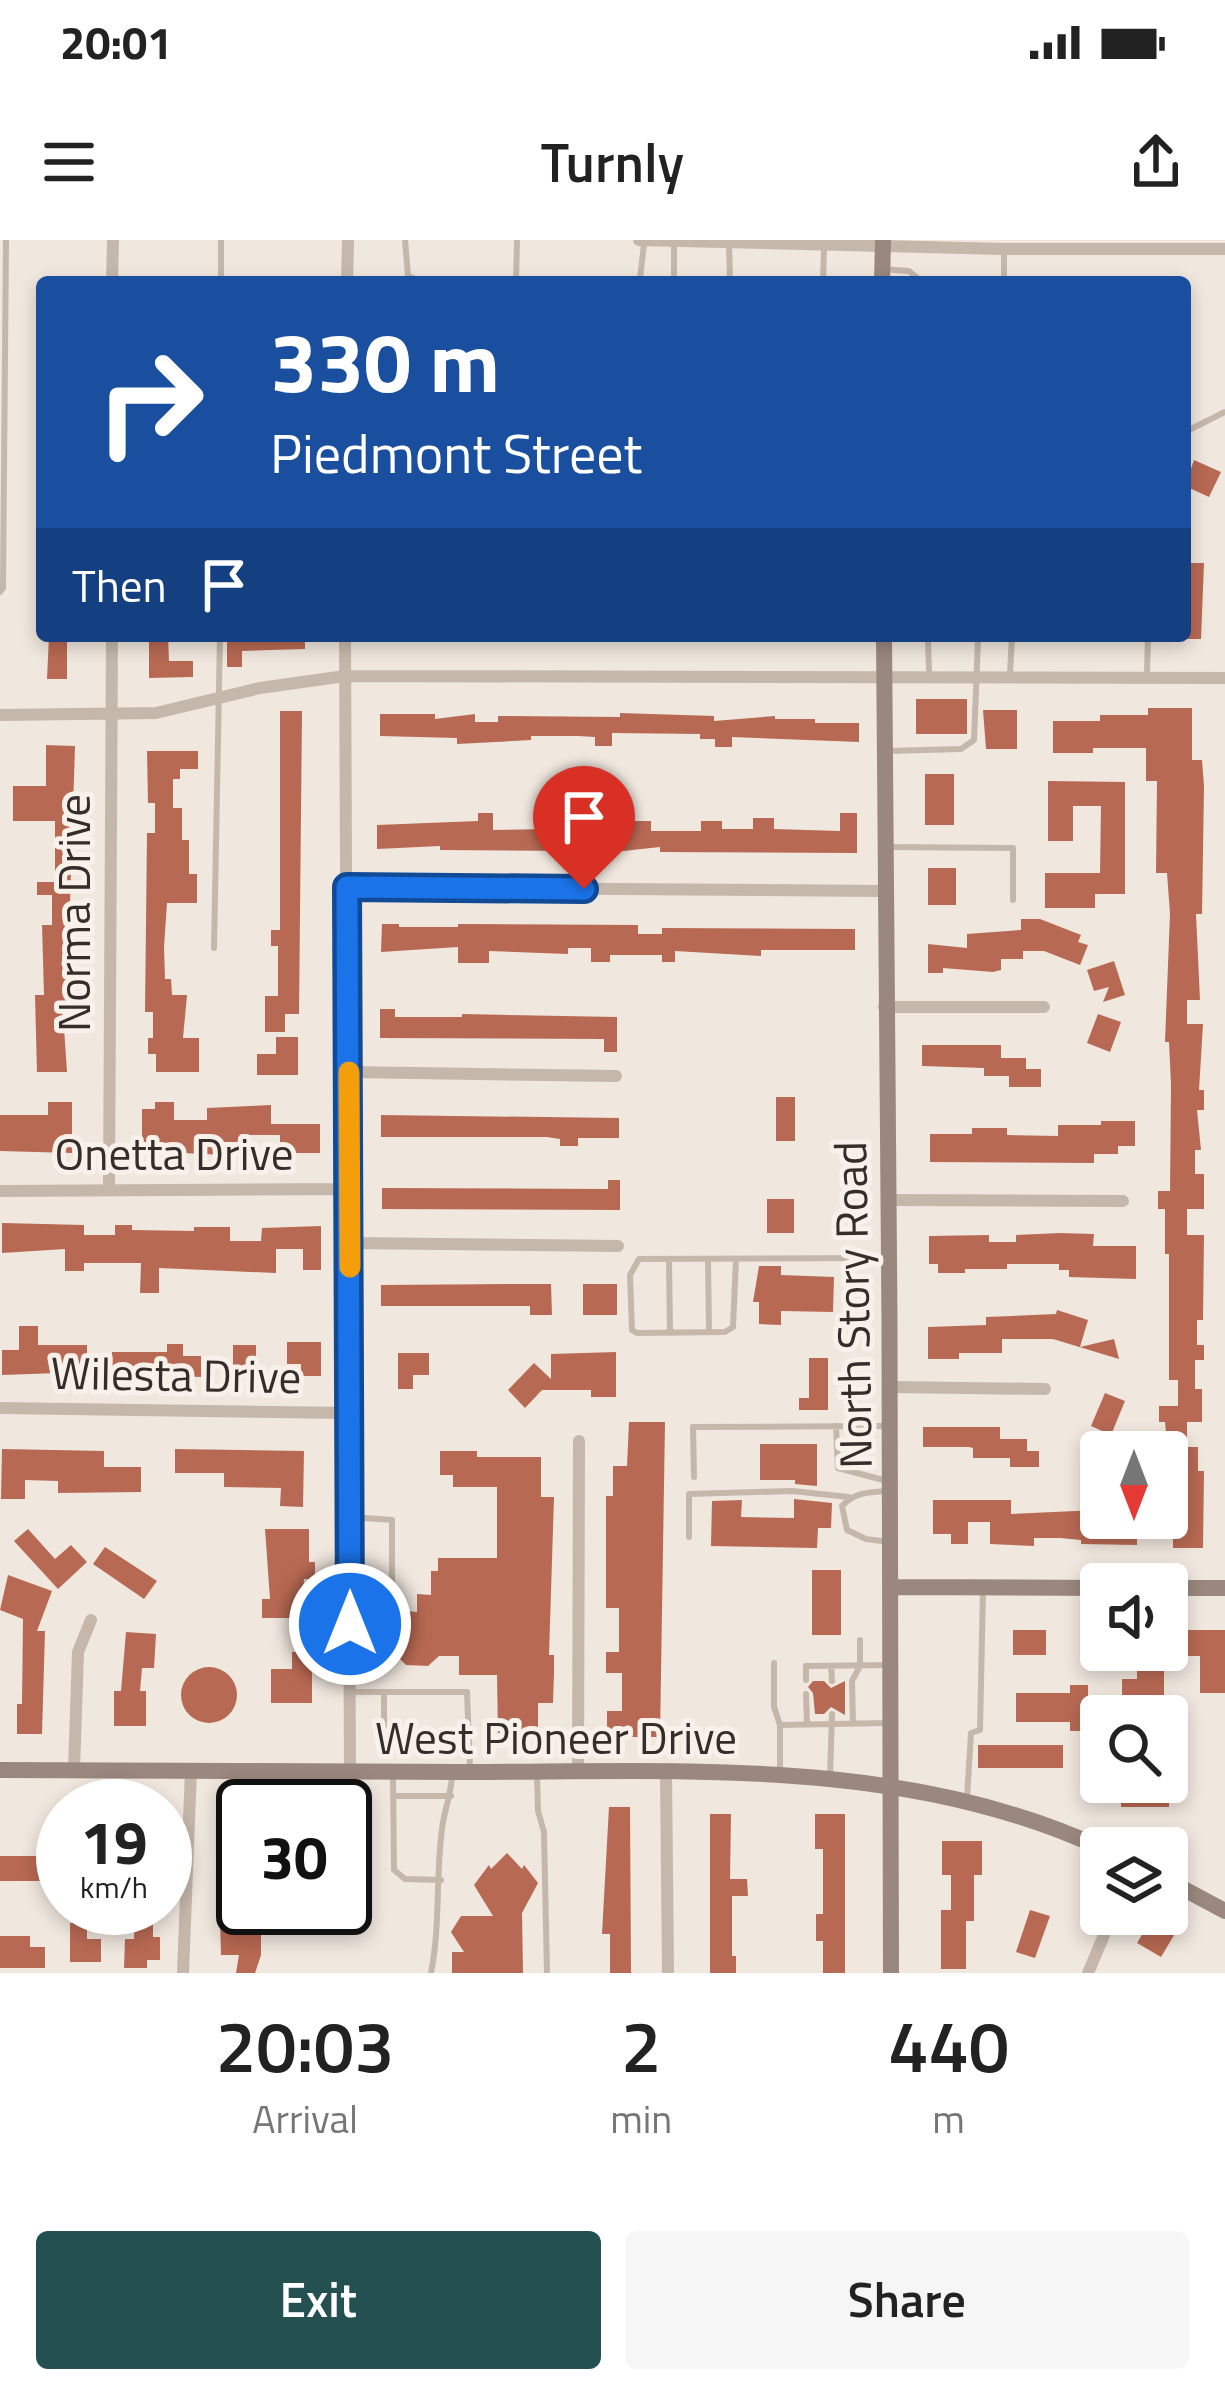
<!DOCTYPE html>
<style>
:root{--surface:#fff;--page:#f6f6f6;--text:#222;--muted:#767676;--accent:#245052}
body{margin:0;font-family:"Titillium Web",sans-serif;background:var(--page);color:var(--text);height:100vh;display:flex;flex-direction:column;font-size:45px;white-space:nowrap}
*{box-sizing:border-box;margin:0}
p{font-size:39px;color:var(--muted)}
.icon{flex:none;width:66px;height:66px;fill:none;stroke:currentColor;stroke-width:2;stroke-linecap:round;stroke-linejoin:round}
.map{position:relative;height:1733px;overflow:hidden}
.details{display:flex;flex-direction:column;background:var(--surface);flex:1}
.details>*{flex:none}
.hud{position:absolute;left:36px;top:36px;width:1155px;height:366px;border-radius:12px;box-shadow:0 6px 18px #0003;background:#1a4fa0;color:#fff;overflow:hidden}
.needle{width:78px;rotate:180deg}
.tools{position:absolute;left:1080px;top:1191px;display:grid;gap:24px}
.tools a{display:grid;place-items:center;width:108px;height:108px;border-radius:12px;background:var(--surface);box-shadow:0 6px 18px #0003;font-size:60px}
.speed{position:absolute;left:36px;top:1539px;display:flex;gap:24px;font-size:60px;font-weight:700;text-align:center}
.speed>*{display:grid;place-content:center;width:156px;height:156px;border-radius:50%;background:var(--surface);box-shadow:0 6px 18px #0003;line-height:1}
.speed small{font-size:30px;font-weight:400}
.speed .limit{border:6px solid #111;border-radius:18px;background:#fff;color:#111}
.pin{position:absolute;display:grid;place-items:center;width:102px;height:102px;color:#fff;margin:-123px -51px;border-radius:50% 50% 50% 0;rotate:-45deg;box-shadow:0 0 12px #0007}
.pin .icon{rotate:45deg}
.me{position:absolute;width:132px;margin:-66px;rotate:0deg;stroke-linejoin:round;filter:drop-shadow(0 0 9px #0008)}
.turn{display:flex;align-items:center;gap:42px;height:252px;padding:0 36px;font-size:54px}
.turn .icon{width:156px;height:156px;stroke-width:2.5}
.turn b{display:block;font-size:84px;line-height:102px}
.then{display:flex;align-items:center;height:114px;padding:0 36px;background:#0003;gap:24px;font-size:45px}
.eta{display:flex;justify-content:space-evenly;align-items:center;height:204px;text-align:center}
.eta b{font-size:72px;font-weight:600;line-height:84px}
.primary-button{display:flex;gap:24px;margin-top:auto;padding:24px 36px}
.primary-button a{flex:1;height:138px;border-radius:12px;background:var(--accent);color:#fff;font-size:48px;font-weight:600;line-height:138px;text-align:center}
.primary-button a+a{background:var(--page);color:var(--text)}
.status{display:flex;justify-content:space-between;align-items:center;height:84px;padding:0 60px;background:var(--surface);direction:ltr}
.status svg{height:33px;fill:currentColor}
header{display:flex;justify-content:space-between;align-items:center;height:156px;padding:0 36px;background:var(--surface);font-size:54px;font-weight:600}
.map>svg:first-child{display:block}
</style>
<div class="status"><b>20:01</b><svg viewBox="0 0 49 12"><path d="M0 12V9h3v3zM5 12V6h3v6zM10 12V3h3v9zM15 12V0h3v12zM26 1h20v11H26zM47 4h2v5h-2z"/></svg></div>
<header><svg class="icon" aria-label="menu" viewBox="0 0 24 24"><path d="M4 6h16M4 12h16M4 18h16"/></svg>Turnly<svg class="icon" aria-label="share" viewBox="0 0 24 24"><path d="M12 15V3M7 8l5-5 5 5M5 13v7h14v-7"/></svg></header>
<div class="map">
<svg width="1225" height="1733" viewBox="0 0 1225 1733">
<rect width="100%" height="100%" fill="#f0e7de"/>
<path fill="#b86953" d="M1194,220l27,12 -12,25 -24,-11z
M1185,323h19l-3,76h-16z
M49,396h18v43h-20z
M149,396h19l1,25h24v16l-44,1z
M227,396h78v13l-63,2v16h-15z
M916,459h51v35h-51z
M1148,468h44v52h10l2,26 -2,128h-6l4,86h-13v24h16l-4,66h5v20h-7l4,40h-6v24h9v35h-17v26h17l-1,85h-6v25h7v15h-9v29h7v33h-15v25h11v24h6l-1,77h-30v-19h7l-1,-41h-8l-6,-66h-6v-16h19v-26h-9v-126h-4v-45h-7v-18h12l1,-106 -2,-43h-4l5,-128 -3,-41h-11l1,-92h-11v-33h-53v5h-40v-32h47v-6h48z
M983,470h34v39h-31z
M280,471h22l-3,303h-14v18h-20v-36h13v-50h-7v-16h9z
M620,473l94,3v5l61,-5v3h40v4h44v19l-127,-5v10h-17v-8h-15v-5l-88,-1v13h-17v-9l-17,-1h-47v4l-74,4v-6l-77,-2v-22h55v5l40,-5v8h23v-6l122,1z
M46,505l29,1 -5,157 4,110h-11l4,59h-30l-2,-77h9l-2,-70h10v-30h-15v-13h18v-61h-42v-35h33z
M147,511h51v18h-18v10h-7v29h9v32h7v34h8v29h-30l-3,44 1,32h6l1,16h15l-4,43h16v34h-43v-18h-8v-16h5v-26h-8l2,-179h8v-30h-7z
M925,534h29v51h-29z
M1048,541l77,1v112h-30v14h-50v-35h55l1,-67h-28v35h-25z
M478,573h15v17l55,-1v-8l50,3v-8h16v5h37v10h50v-10h21v8h31v-11h21v11l66,2v-18h17v40l-197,-1v-5l-46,5h-12v-4h-30v3l-132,-1v-4l-63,3v-24l101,-4z
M928,628h28v37h-28z
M1021,679h19l41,16 -3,7 10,3 -8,20 -36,-14h-21v8h-22v11l-8,2 -50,-4v5h-15v-29l39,4v-14l54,-4z
M382,684h17v3h59v-3l180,1v9h24v-6l193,1v21h-94v6l-86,-5v11h-13v-7h-52v7h-19v-14h-23v6l-79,-3v12h-31v-16l-77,5z
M1114,721l11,34 -22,7 6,-15 -15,4 -7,-21z
M380,769h15v8h67v-3l155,3v35h-13v-13l-224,-1z
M1098,774l23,8 -11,30 -23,-9z
M276,797h22v38h-41v-21h19z
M922,805h79v13h25v11h15v18h-32v-11h-25v-8l-62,-2z
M776,857h19v44h-19z
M48,862h24v51l-72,-2v-36h48z
M155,862h19v18h33v-12l64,-3v19h49v29h-40v-18h-32v7h-24v13l-82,-4v-42h13z
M381,875l238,3v20h-41v8h-18v-7l-13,-2h-166z
M1101,881h34v25h-17v8h-24v9l-164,-1v-28h42v-6h35v7l51,1v-11h43z
M608,940h12v30l-238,-1v-21l226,1z
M767,959h27v34h-27z
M2,983l82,2v10h31v-10h17v5l62,1v-4h36v14h31l1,-13 59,-2v44h-18v-21h-27v24l-117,-5v25h-19l1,-30h-57v8h-19v-22l-63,4z
M1060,993l34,1 -1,12h43v33l-67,-2v-7h-10v-6h-52v5h-42v4h-27v-9h-9v-28l60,-1v7h27v-7z
M759,1026h22v9l53,2 -1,35 -52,-1v14l-22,-1v-22h-6z
M515,1044h36l1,31h-22v-9h-149v-21z
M583,1044h34v31h-34z
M1057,1070l31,10 -8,27 34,-8 5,20 -66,-20h-51v14h-43v6h-31v-32l58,-2v-8l70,-3z
M19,1086h19v19h49v27l-85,3v-25h17z
M287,1102h34v34h-20v-12h-14z
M167,1104h16v12h18v21l-89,-3v-22h55z
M233,1105h23v33h-23z
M616,1112v45h-25v-7h-49l-17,18 -17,-18 26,-27 17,16v-25z
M398,1113h31v22h-16v14h-15z
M809,1118h19v52h-29v-12h10z
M1105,1153l20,8 -14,34 -20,-9z
M629,1182h36l-5,315h-53v-26h15v-38h-16v-21h13v-44h-13v-112h7v-30h14z
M923,1187h77v12h27v12h12v16h-29v-9h-37v-10l-4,-1h-46z
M760,1204h57v42l-22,-2v-4h-35z
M2,1209l102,2v16h37v25l-83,1v-12l-33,-1v19h-24z
M175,1209l129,2 -1,56 -23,-1 1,-18 -57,-1v-14h-49z
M440,1211h37v6h64v40h13l-5,158h5v17l-1,31h-15v30h-40l-1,-58h-38v-19h-20l-11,10 -22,-1 -16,-16 1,-22 16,-16 10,1v-18l14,1v-24h7v-13h59v-71h-44v-12h-13z
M794,1259l38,4 -1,25h-13l-1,20 -106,-2 1,-45 30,-1 -1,17 53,1z
M933,1260h78v14l86,-4v8h40v27l-56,-1v-4l-21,-2h-26v8l-44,-2v-22h-22v22h-17v-10h-18z
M28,1289l27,30 16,-14 16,17 -29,27 -44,-48z
M265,1289h44v33h6v17h-11l-3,39h-39v-19h8z
M105,1307l52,34 -13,18 -51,-35z
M812,1330h29v65h-29z
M8,1335l44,16 -15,40h8l-3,103h-25v-30h5l1,-85 -23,-9z
M1013,1390h33v25h-33z
M1176,1390h49v63h-25v-37h-24z
M126,1392l30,2 -2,34h-12l-2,23h6v35h-32v-35h7z
M1137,1410h27v54h-20v-7h-22v-18h15z
M292,1412h20v51h-41v-34h21z
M181 1455a28 28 0 1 1 56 0a28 28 0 1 1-56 0Z
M813,1441h11l7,7 14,-7v34l-14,-8 -7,7h-9l-2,-21 -5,-6z
M1070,1445h18v46h-18v-9h-54v-29h54z
M978,1505h85v23h-85z
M1121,1542l48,5v20h-48z
M609,1567h21l1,166h-21v-39h-8z
M710,1574h21l-1,65h17l1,17h-16v60h4v17h-26z
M815,1574h30v159h-22v-32h-7v-27h7v-65h-8z
M221,1587h22v97h18v31l-6,18h-19l3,-18h-18l-2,-76 6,1 1,-31h-5z
M942,1601h40v34h-8v46h-8v48h-25v-59h10v-35h-9z
M507,1613l15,16 2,-4 14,18 -16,30 1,60h-71v-21h12l-13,-20 10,-16h32l-19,-31 15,-20 2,4z
M0,1616h53v25h-53z
M1030,1670l20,6 -15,42 -19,-6z
M135,1675l18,1v21h7v23h-13v8h-23l1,-29h9z
M1152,1678l24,14 -15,25 -24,-14z
M70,1683h17v16h14v23h-31z
M0,1696h30v11h15v21h-45z"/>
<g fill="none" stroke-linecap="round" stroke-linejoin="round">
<path stroke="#c6b7ab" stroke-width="6" d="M405,0l3,36 10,4 155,2
M674,3v36l91,3
M729,4l1,38
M1004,13v29
M882,29l27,2 13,11
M516,41l1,-41
M221,42v-42
M632,42l8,-3 4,-35
M823,42l1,-34
M1185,192l40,-20
M0,352l3,-4 3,-348
M887,397l91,2 -4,101 -13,9 -73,2
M928,399l1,35
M1010,434l2,-38
M1147,434l1,-38
M888,607l125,1v52
M214,708l6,-312
M669,1019l1,74
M708,1019l1,73
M736,1019l-3,68 -8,5 -88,1 -5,-3 -2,-55 9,-16 248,-1
M836,1186l2,42 49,13
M694,1237l-1,-50 195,-1
M887,1251c-17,1 -32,1 -45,15l5,24 19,9 23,3
M689,1297v-43l103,-3 57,6
M350,1350l42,-1v-69l-41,-3
M774,1423v44l6,18
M831,1426l1,15
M806,1440v-14l83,-1
M353,1452h114l3,76
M384,1452v43h85
M806,1454l1,30
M853,1484l-1,-43 8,-15v-26
M780,1531v-46l108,-2
M393,1535l1,95 11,9 36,1
M537,1535l1,36 6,21 3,141
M830,1537l2,-63
M393,1556h58
M967,1558l4,-65 9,-3 3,-140
M431,1733c10,-50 4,-101 12,-151 3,-16 8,-29 9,-46"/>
<path stroke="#c6b7ab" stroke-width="12" d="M639,0l365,9h221
M112,42l1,-42
M347,42l1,-42
M345,396l5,1136
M0,475l156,-2 104,-25 85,-12 880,2
M347,647l537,4
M884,767h160
M349,832l267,4
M109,950l3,-554
M0,951l349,-2
M888,960l235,1
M350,1003l268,3
M891,1147l154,2
M0,1168l350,5
M74,1530l4,-118 13,-32
M578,1532l1,-331
M666,1532l2,201
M183,1733l8,-203
M1088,1733l25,-59"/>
<path stroke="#9a877d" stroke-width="16" d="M882,42l1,-42
M884,396c4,446 8,891 7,1337
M893,1347l208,1
M1167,1348h58
M0,1530c155,0 310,2 465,2 212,0 438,-16 636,76
M1167,1640l58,31"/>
</g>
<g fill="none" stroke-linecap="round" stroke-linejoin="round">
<defs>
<path id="route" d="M350,1384l-3,-737 237,2"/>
</defs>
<use href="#route" stroke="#114b97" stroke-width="30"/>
<use href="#route" stroke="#1a73e8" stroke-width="21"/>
<path stroke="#f59e0b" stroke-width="21" d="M349,832l1,195"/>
</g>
<g text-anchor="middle" stroke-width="10" stroke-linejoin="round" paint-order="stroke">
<g font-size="45" fill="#352d29" stroke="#f8f1ea">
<text transform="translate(74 673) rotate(-90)" y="16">Norma Drive</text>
<text x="174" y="930">Onetta Drive</text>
<text transform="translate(853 1065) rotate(-91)" y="16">North Story Road</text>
<text transform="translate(176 1135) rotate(1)" y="16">Wilesta Drive</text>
<text x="556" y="1514">West Pioneer Drive</text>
</g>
</g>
</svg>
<div class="tools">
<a><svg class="needle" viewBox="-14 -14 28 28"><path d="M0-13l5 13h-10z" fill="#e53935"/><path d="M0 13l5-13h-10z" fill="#767676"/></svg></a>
<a><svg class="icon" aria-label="sound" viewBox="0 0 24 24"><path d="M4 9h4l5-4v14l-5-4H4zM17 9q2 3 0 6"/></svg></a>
<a><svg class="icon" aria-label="search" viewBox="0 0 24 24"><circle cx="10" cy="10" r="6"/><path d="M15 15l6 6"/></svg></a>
<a><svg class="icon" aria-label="layers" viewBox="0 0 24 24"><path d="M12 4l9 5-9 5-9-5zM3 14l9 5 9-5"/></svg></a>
</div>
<div class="speed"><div>19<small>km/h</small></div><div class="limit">30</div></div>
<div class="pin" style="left:584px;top:649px;background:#d93025"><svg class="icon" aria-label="arrive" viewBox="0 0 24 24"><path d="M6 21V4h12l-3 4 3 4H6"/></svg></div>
<svg class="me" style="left:350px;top:1384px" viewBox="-20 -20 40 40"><circle r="17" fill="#1a73e8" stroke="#fff" stroke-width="3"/><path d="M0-11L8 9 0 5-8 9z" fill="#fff"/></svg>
<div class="hud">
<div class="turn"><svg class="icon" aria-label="right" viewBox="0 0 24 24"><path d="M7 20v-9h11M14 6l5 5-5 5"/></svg><div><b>330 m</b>Piedmont Street</div></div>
<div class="then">Then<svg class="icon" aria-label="arrive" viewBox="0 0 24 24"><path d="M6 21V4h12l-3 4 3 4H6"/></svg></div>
</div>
</div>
<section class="details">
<div class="eta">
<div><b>20:03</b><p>Arrival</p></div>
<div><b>2</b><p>min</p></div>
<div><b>440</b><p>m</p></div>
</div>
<div class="primary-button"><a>Exit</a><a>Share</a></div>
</section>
